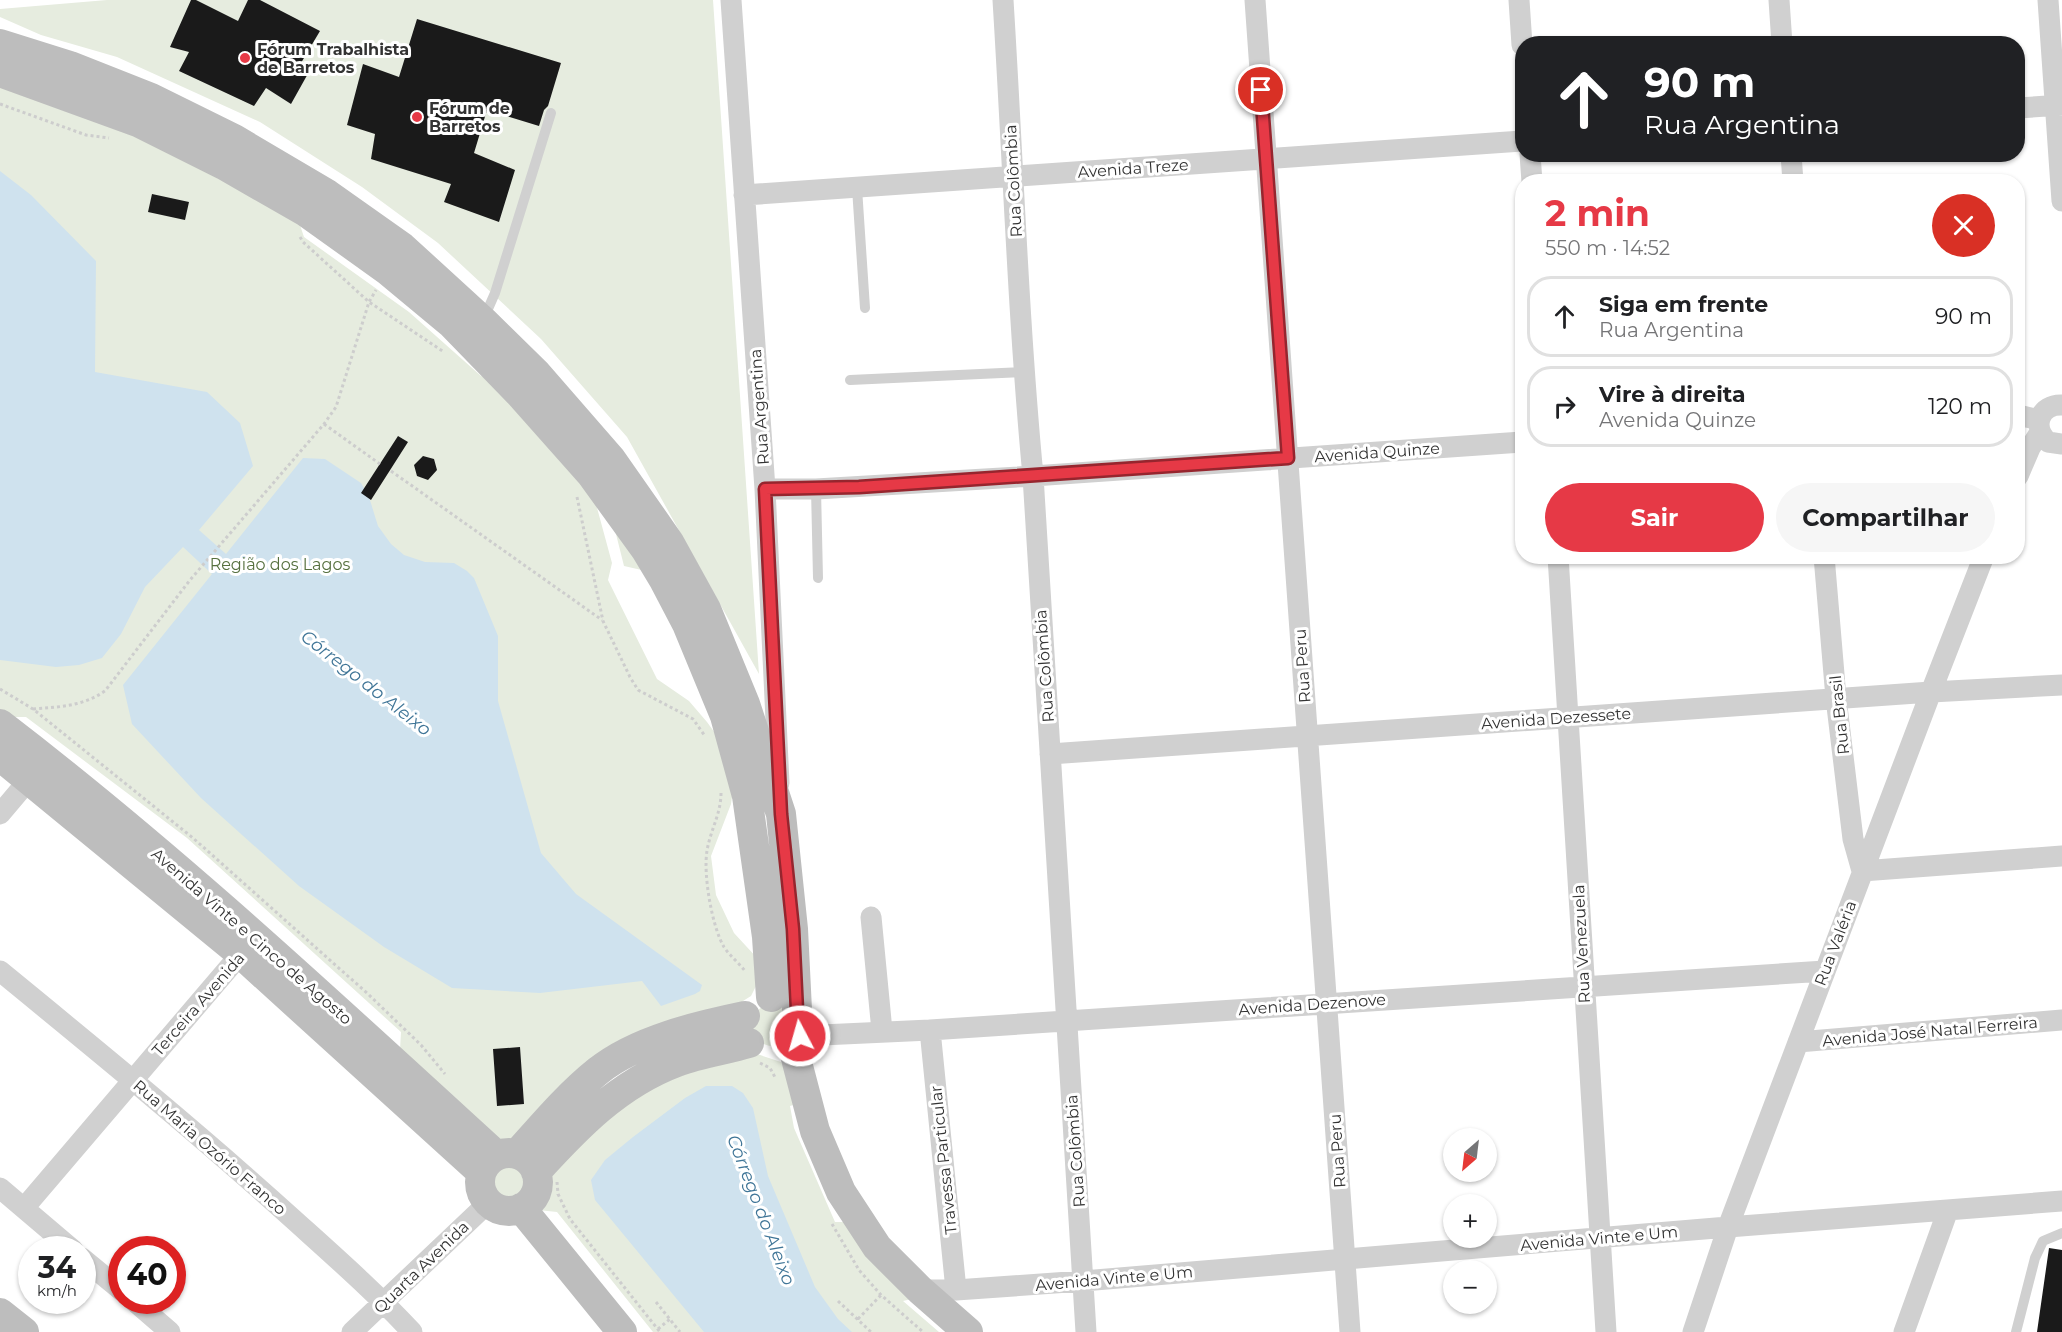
<!DOCTYPE html>
<html lang="pt">
<meta charset="utf-8">
<style>
:root{--surface:#fff;--page:#f6f6f6;--text:#202124;--muted:#757577;--line:#e0e0e0;--accent:#e63946}
body{margin:0;font-family:Montserrat,sans-serif;background:var(--page);color:var(--text);height:100vh;display:flex;flex-direction:column;font-size:22px;white-space:nowrap}
*{box-sizing:border-box;margin:0}
p{font-size:20px;color:var(--muted)}
.icon{flex:none;width:33px;height:33px;fill:none;stroke:currentColor;stroke-width:2;stroke-linecap:round;stroke-linejoin:round}
.map{position:relative;flex:1;overflow:hidden}
.sheet{position:absolute;left:1515px;top:174px;width:510px;height:390px;display:flex;flex-direction:column;background:var(--surface);border-radius:24px;box-shadow:0 2px 4px #0004}
.sheet>*{flex:none}
.guide{position:absolute;left:1515px;top:36px;width:510px;height:126px;border-radius:24px;box-shadow:0 2px 4px #0004;background:#202124;color:#fff;overflow:hidden}
.needle{width:39px;rotate:208deg}
.fabs{position:absolute;left:1443px;top:1128px;display:grid;gap:12px}
.fabs a{display:grid;place-items:center;width:54px;height:54px;border-radius:50%;background:var(--surface);box-shadow:0 2px 4px #0004;font-size:30px}
.speed{position:absolute;left:18px;top:1236px;display:flex;gap:12px;font-size:30px;font-weight:700;text-align:center}
.speed>*{display:grid;place-content:center;width:78px;height:78px;border-radius:50%;background:var(--surface);box-shadow:0 2px 4px #0004;line-height:1}
.speed small{font-size:15px;font-weight:400}
.speed .limit{border:9px solid #d22;background:#fff;color:#111}
.pin{position:absolute;display:grid;place-items:center;width:51px;height:51px;color:#fff;margin:-26px;border:3px solid #fff;border-radius:50%;box-shadow:0 2px 6px #0007}
.me{position:absolute;width:66px;margin:-33px;rotate:354deg;stroke-linejoin:round;filter:drop-shadow(0 0 4px #0008)}
.turn{display:flex;align-items:center;gap:21px;height:126px;padding:0 30px;font-size:27px}
.turn .icon{width:78px;height:78px;stroke-width:2.5}
.turn b{display:block;font-size:42px;line-height:51px}
.round{display:grid;place-items:center;flex:none;width:63px;height:63px;border-radius:32px;background:var(--page)}
.head{display:flex;align-items:center;justify-content:space-between;height:102px;padding:0 30px}
h1{font-size:36px;font-weight:700;line-height:45px;color:var(--accent)}
.primary-button{display:flex;gap:12px;margin-top:auto;padding:12px 30px}
.primary-button a{flex:1;height:69px;border-radius:36px;background:var(--accent);color:#fff;font-size:24px;font-weight:700;line-height:69px;text-align:center}
.primary-button a+a{background:var(--page);color:var(--text)}
ul{padding:0;list-style:none}
li{display:flex;align-items:center;gap:18px;height:81px;margin:0 12px 9px;padding:0 18px;border:3px solid var(--line);border-radius:24px}
li div{flex:1}
li b{display:block;font-size:22px}
li em{font-style:normal}
.map>svg:first-child{display:block}
</style>
<div class="map">
<svg width="2062" height="1332" viewBox="0 0 2062 1332">
<rect width="100%" height="100%" fill="#fff"/>
<path fill="#e6ecdf" d="M107,0h606l46,674 -132,-237 -86,-98 -103,-96 -76,-56 -102,-65 -143,-65 -76,-22 -41,-18v-8z
M0,80l116,42 182,97 6,18 105,75 72,64 19,6 93,111 19,70 -4,17 49,99 32,22 18,21 21,29 6,32 -3,21 -20,52 5,39 18,38 24,26 2,19 -9,18 -16,10 -39,11 -184,123 -7,1 -7,-3 -98,-88 1,-18 -214,-194 -161,-121h-15l-11,-8z
M612,518l34,53 -22,-5z
M752 1025a21 21 0 1 1 42 0a21 21 0 1 1-42 0Z
M754,1053l27,9 22,40 -13,4 4,22 41,94h18l67,75 -17,4 36,31h-286l-96,-120 -19,-2 -3,-4 7,-12 7,-17 43,-48 49,-40 49,-21z
M499,1162l21,2 8,19 -6,13 -13,6 -13,-4 -5,-5 -4,-14z"/>
<path fill="#cfe2ee" d="M0,171l31,24 65,66 -1,111 112,20 33,31 13,43 -54,64 27,24 77,-96 22,1 36,24 8,14 9,29 13,18 13,11 21,7 29,1 13,8 7,7 24,58v65l43,152 35,41 126,91 -2,6 -5,3 -34,12 -19,-25 -102,12 -88,-5 -68,-41 -85,-61 -98,-88 -69,-74 -9,-39 89,-111 -29,-27 -38,40 -24,47 -19,24 -23,7 -23,2 -56,-7z
M706,1086h26l11,7 10,15 15,68 47,111 23,32 14,13h-148l-109,-132 -4,-20 14,-20 28,-23 52,-39z"/>
<path fill="#1a1a1a" d="M191,0h5l42,21 10,-21h12l60,31 -19,32 9,7 -19,34 -25,-16 -12,18 -75,-35 10,-19 -19,-5z
M417,19l144,44 -13,43 -4,4 -5,16 -52,-16 -13,43 41,17 -16,52 -55,-20 7,-18 -80,-25 4,-25 -28,-9 16,-61 36,13z
M152,194l37,8 -4,18 -37,-8z
M398,436l10,6 -37,58 -10,-7z
M423,456l11,3 3,11 -9,10 -11,-4 -3,-11z
M520,1047l4,57 -27,2 -4,-57z
M2049,1248l13,2v82h-25z"/>
<g fill="none" stroke-linecap="round" stroke-linejoin="round">
<path stroke="#cdcdcd" stroke-width="3" stroke-dasharray="3 3" stroke-linecap="butt" d="M0,104l86,31 23,3
M300,237l3,5 66,60 75,50
M324,424l56,40
M391,471l211,149
M577,497l26,124 27,56 8,13 55,29 12,17
M0,689l33,20 160,129 175,156 53,51 24,29
M33,709c27,-2 50,-3 72,-18l85,-111 134,-156 12,-17 33,-105 7,-12
M721,793c0,21 -11,38 -14,58 -4,23 5,76 17,96 6,9 15,16 21,24
M760,1063l10,5 6,11
M557,1182l1,12 12,25 90,113
M832,1224l27,46 22,25 42,37
M838,1301l33,31
M656,1302l24,30
M858,1319l23,-24
M658,1329l12,-10"/>
<path stroke="#d0d0d0" stroke-width="10" d="M857,188l8,120
M484,318l11,-25 56,-180
M850,380l173,-8
M816,489l2,89
M2016,1332l19,-74 8,-17 19,-8"/>
<path stroke="#d0d0d0" stroke-width="21" d="M731,0l34,489 14,294
M1003,0c10,159 15,318 30,476l53,856
M1255,0l95,1332
M1519,0l3,45
M1779,0l3,44
M2048,0l14,201
M2018,108l44,-3
M1530,154l2,28
M1791,154l2,28
M744,195l778,-54
M2062,405c-22,-1 -31,22 -14,37l14,2
M2018,415l21,5
M2018,476l12,-28 10,-16
M765,489h51l217,-13 489,-34
M1558,556l48,776
M1824,556l12,142 17,141 9,32 200,-15
M1050,754l881,-62 131,-7
M0,814l38,-45
M871,917l11,114
M0,971c99,81 198,162 293,248 41,37 82,73 119,113
M930,1030l26,260
M800,1036l130,-6 895,-59
M1798,1042l264,-22
M0,1188l73,62
M24,1208l226,-265
M82,1258l40,33
M920,1290h36l127,-9 645,-54 334,-26
M133,1300l37,32
M352,1332l137,-130
M1693,1332l35,-105 203,-535 53,-136
M1904,1332l44,-122"/>
<path stroke="#bdbdbd" stroke-width="30" d="M0,44l70,22 81,32 83,41 93,55 75,53 81,74 54,53 74,85 58,83 37,67 39,95 36,110 12,115 4,81
M0,72l140,51 84,42 82,47 81,58 65,54 68,70 71,80 55,76 18,30 23,44 38,92 22,80 20,141 4,60
M0,724c174,133 335,284 496,431
M0,756l241,198 240,218
M793,1047l22,84 26,61 36,55 43,43 48,42
M480 1182a29 29 0 1 1 58 0a29 29 0 1 1-58 0Z
M517,1154c26,-29 51,-59 81,-83 39,-31 99,-45 147,-55
M536,1172c41,-45 82,-88 141,-110 23,-9 49,-12 72,-19
M521,1208l101,124
M0,1313l24,19"/>
</g>
<g fill="none" stroke-linecap="round" stroke-linejoin="round">
<defs>
<path id="route" d="M800,1036l1,-12 -4,-14 -4,-81 -12,-115 -16,-325 94,-2 429,-29 -27,-368"/>
</defs>
<use href="#route" stroke="#96252e" stroke-width="15"/>
<use href="#route" stroke="#e63946" stroke-width="10"/>
</g>
<g fill="#e63946" stroke="#fff" stroke-width="2">
<circle cx="245" cy="58" r="6"/>
<circle cx="417" cy="117" r="6"/>
</g>
<g text-anchor="middle" stroke-width="6" stroke-linejoin="round" paint-order="stroke">
<g font-size="16" font-weight="bold" fill="#333" stroke="#fff" text-anchor="start">
<text x="257" y="55">Fórum Trabalhista<tspan x="257" dy="18">de Barretos</tspan></text>
<text x="429" y="114">Fórum de<tspan x="429" dy="18">Barretos</tspan></text>
</g>
<g font-size="16" fill="#333" stroke="#fff">
<text transform="translate(1133 168) rotate(-4)" y="6">Avenida Treze</text>
<text transform="translate(1013 181) rotate(-93)" y="6">Rua Colômbia</text>
<text transform="translate(759 407) rotate(-94)" y="6">Rua Argentina</text>
<text transform="translate(1377 452) rotate(-4)" y="6">Avenida Quinze</text>
<text transform="translate(1044 666) rotate(-94)" y="6">Rua Colômbia</text>
<text transform="translate(1302 666) rotate(-94)" y="6">Rua Peru</text>
<text transform="translate(1839 715) rotate(-96)" y="6">Rua Brasil</text>
<text transform="translate(1556 718) rotate(-4)" y="6">Avenida Dezessete</text>
<text transform="translate(252 936) rotate(41)" y="6">Avenida Vinte e Cinco de Agosto</text>
<text transform="translate(1835 943) rotate(-69)" y="6">Rua Valéria</text>
<text transform="translate(1581 944) rotate(-93)" y="6">Rua Venezuela</text>
<text transform="translate(198 1004) rotate(-49)" y="6">Terceira Avenida</text>
<text transform="translate(1312 1004) rotate(-4)" y="6">Avenida Dezenove</text>
<text transform="translate(1930 1031) rotate(-5)" y="6">Avenida José Natal Ferreira</text>
<text transform="translate(210 1147) rotate(41)" y="6">Rua Maria Ozório Franco</text>
<text transform="translate(1075 1151) rotate(-94)" y="6">Rua Colômbia</text>
<text transform="translate(1337 1151) rotate(-94)" y="6">Rua Peru</text>
<text transform="translate(943 1160) rotate(-96)" y="6">Travessa Particular</text>
<text transform="translate(1599 1238) rotate(-5)" y="6">Avenida Vinte e Um</text>
<text transform="translate(421 1267) rotate(-44)" y="6">Quarta Avenida</text>
<text transform="translate(1114 1278) rotate(-5)" y="6">Avenida Vinte e Um</text>
</g>
<g font-size="16" fill="#56703f" stroke="#fff">
<text x="280" y="570">Região dos Lagos</text>
</g>
<g font-size="18" font-style="italic" fill="#3f7597" stroke="#fff">
<text transform="translate(366 683) rotate(38)" y="6">Córrego do Aleixo</text>
<text transform="translate(761 1210) rotate(69)" y="6">Córrego do Aleixo</text>
</g>
</g>
</svg>
<div class="fabs">
<a><svg class="needle" viewBox="-14 -14 28 28"><path d="M0-13l5 13h-10z" fill="#e53935"/><path d="M0 13l5-13h-10z" fill="#757577"/></svg></a>
<a>+</a>
<a>−</a>
</div>
<div class="speed"><div>34<small>km/h</small></div><div class="limit">40</div></div>
<div class="pin" style="left:1261px;top:90px;background:#d93025"><svg class="icon" aria-label="arrive" viewBox="0 0 24 24"><path d="M6 21V4h12l-3 4 3 4H6"/></svg></div>
<svg class="me" style="left:800px;top:1036px" viewBox="-20 -20 40 40"><circle r="17" fill="#e63946" stroke="#fff" stroke-width="3"/><path d="M0-11L8 9 0 5-8 9z" fill="#fff"/></svg>
<div class="guide">
<div class="turn"><svg class="icon" aria-label="ahead" viewBox="0 0 24 24"><path d="M12 20V5M6 11l6-6 6 6"/></svg><div><b>90 m</b>Rua Argentina</div></div>
</div>
<section class="sheet">
<div class="head"><div><h1>2 min</h1><p>550 m · 14:52</p></div><a class="round" style="background:#d93025;color:#fff"><svg class="icon" aria-label="close" viewBox="0 0 24 24"><path d="M6 6l12 12M18 6L6 18"/></svg></a></div>
<ul>
<li><svg class="icon" aria-label="ahead" viewBox="0 0 24 24"><path d="M12 20V5M6 11l6-6 6 6"/></svg><div><b>Siga em frente</b><p>Rua Argentina</p></div><em>90 m</em></li>
<li><svg class="icon" aria-label="right" viewBox="0 0 24 24"><path d="M7 20v-9h11M14 6l5 5-5 5"/></svg><div><b>Vire à direita</b><p>Avenida Quinze</p></div><em>120 m</em></li>
</ul>
<div class="primary-button"><a>Sair</a><a>Compartilhar</a></div>
</section>
</div>
